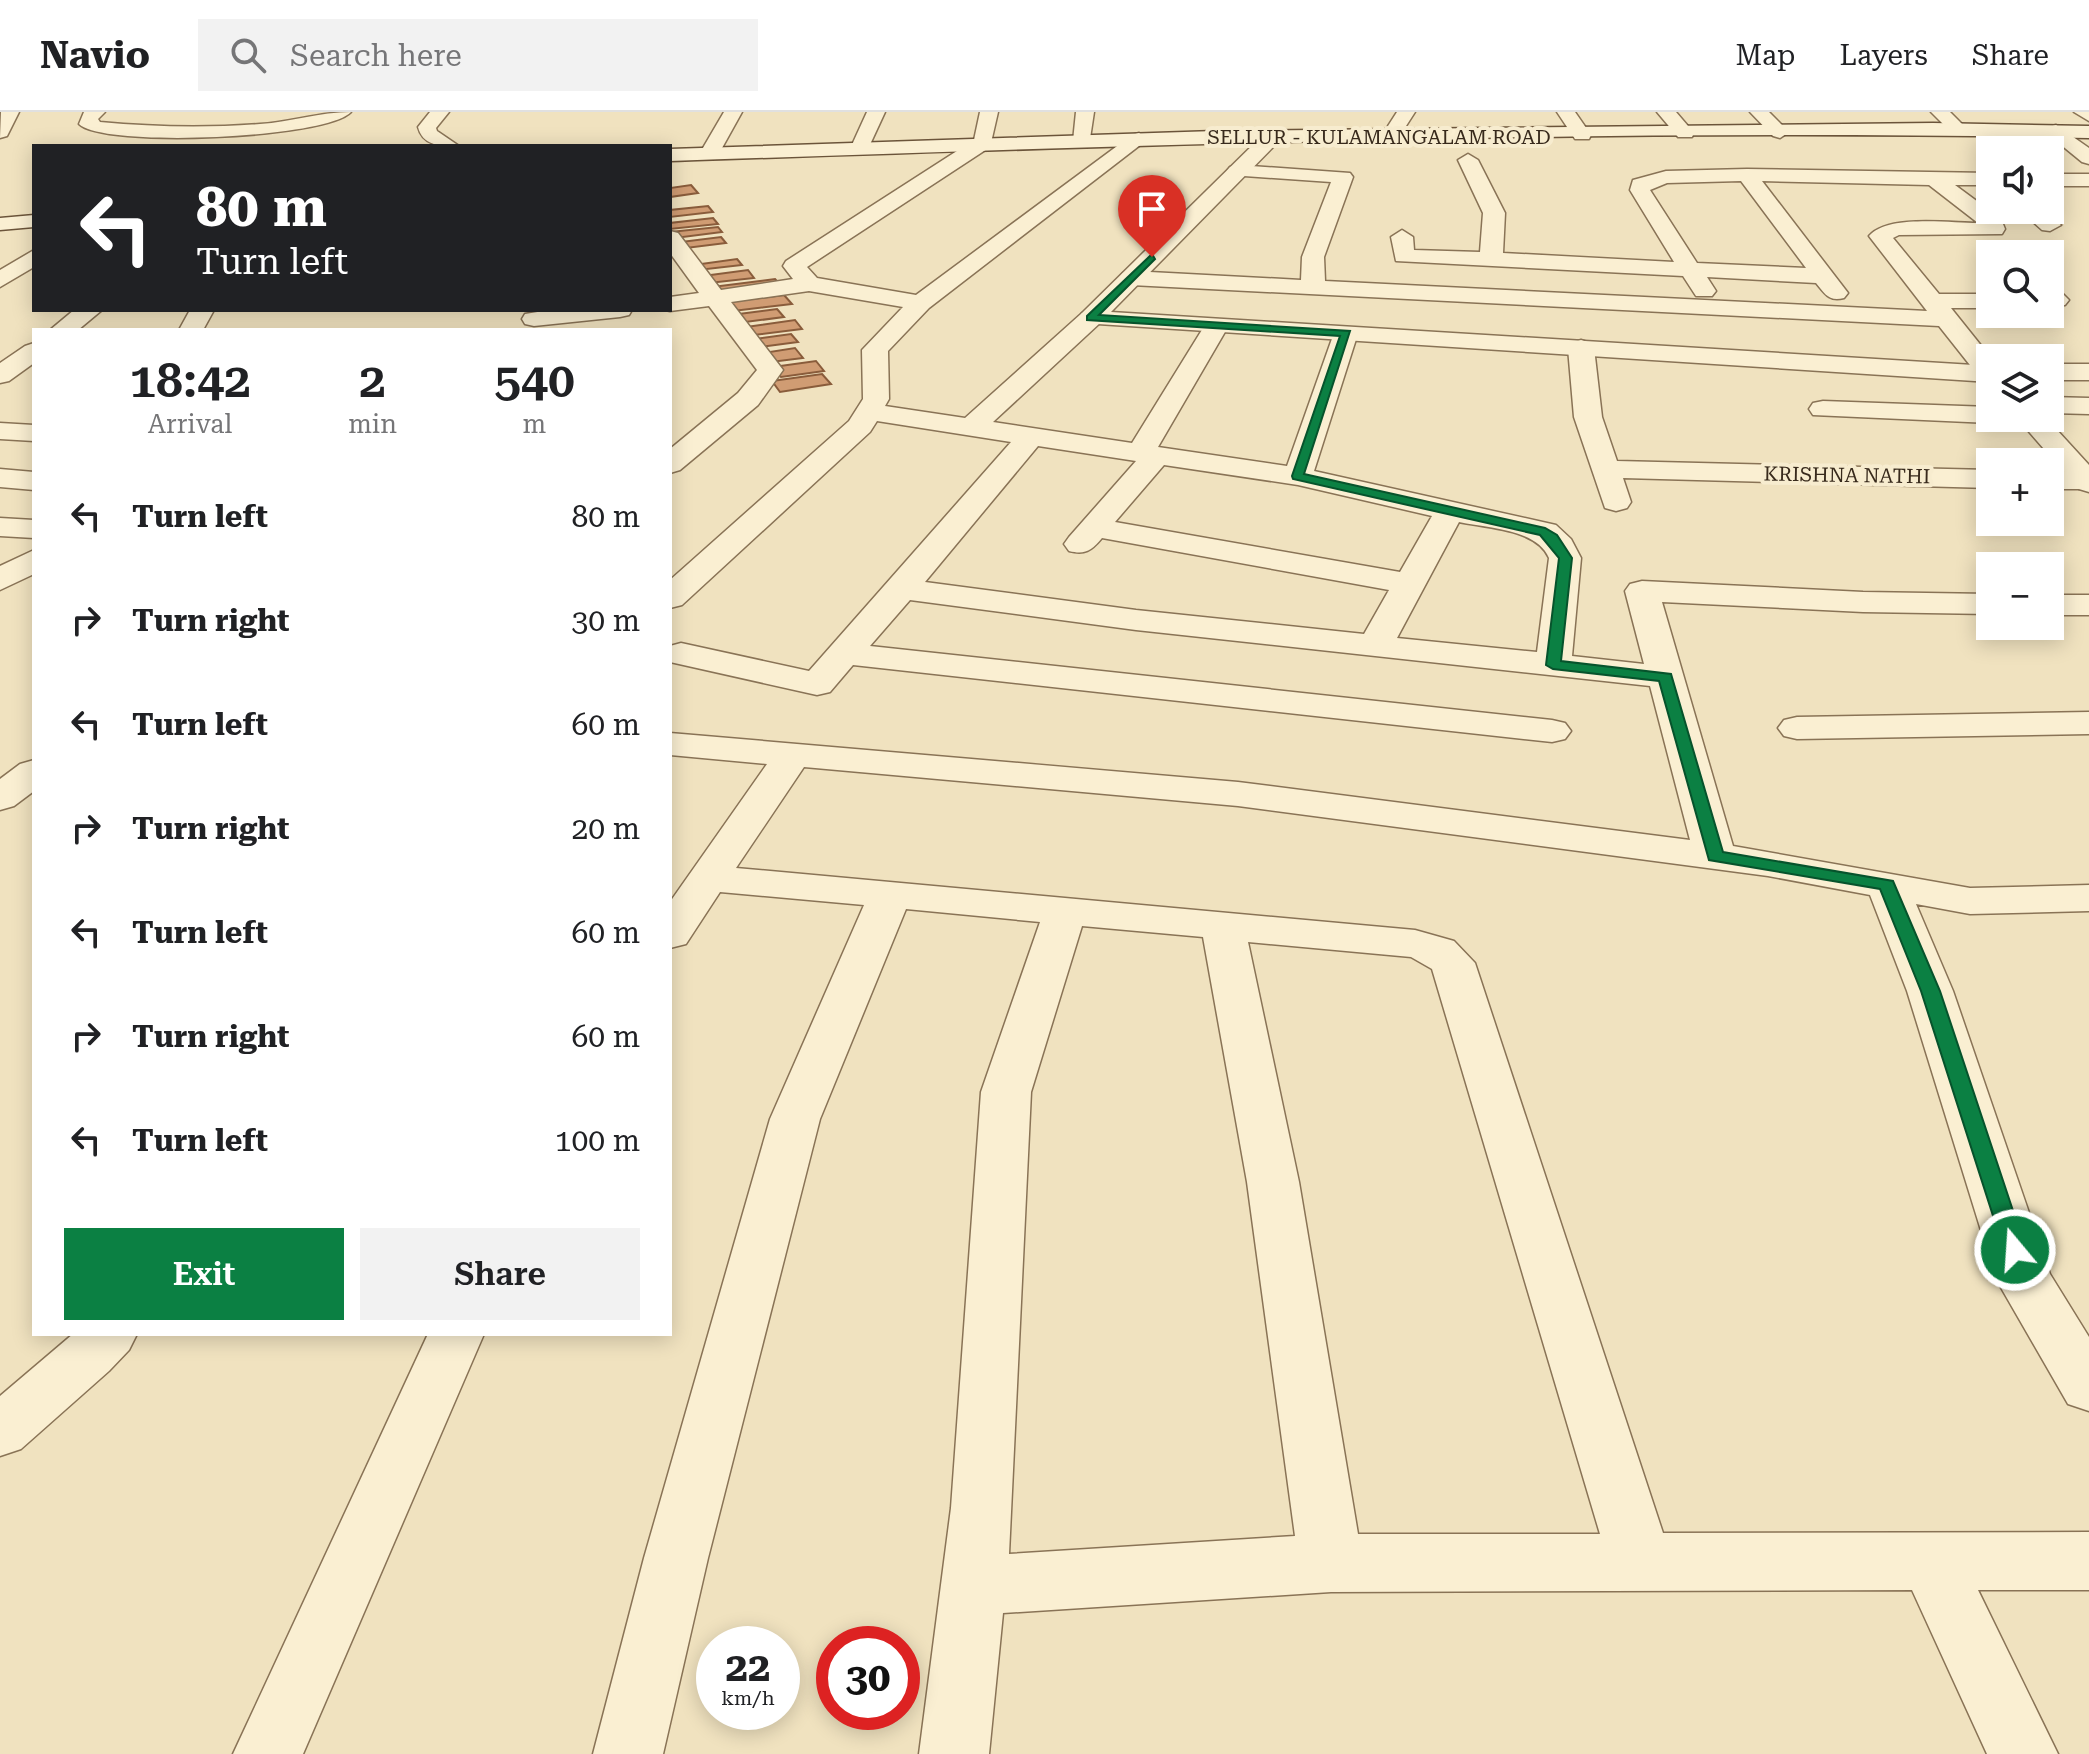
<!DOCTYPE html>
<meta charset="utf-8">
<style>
:root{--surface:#fff;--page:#f2f2f2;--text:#202124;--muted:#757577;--line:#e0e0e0;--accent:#0b8043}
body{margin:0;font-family:"Roboto Serif",serif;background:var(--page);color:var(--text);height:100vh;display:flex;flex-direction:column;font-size:30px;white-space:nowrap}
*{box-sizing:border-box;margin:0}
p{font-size:26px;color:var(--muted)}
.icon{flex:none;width:44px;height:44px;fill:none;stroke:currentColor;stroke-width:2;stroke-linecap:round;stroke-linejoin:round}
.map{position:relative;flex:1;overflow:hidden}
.drawer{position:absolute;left:32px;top:216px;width:640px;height:1008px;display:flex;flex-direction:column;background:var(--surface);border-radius:0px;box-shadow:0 4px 20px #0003}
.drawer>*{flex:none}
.hud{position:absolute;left:32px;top:32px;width:640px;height:168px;border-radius:0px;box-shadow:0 4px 20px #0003;background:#202124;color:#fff;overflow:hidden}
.fabs{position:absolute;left:1976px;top:24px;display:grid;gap:16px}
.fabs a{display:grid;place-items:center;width:88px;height:88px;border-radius:0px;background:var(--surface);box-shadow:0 4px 20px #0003;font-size:40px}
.speed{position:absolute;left:696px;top:1514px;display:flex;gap:16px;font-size:40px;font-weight:700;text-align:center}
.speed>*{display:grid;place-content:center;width:104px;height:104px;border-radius:50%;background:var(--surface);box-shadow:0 4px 20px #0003;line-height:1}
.speed small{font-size:20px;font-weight:400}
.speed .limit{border:12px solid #d22;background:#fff;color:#111}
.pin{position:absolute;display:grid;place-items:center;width:68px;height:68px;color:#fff;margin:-82px -34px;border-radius:50% 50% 50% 0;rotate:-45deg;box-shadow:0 0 8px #0007}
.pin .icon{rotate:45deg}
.me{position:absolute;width:88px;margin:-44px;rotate:342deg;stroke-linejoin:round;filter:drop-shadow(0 0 6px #0008)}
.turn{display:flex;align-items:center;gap:28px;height:168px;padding:0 32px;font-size:36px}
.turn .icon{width:104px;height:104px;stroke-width:2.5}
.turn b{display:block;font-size:56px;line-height:68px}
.eta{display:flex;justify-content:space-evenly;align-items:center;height:136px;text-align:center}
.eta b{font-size:48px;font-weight:600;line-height:56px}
.action{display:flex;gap:16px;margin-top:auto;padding:16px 32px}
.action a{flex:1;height:92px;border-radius:0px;background:var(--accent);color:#fff;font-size:32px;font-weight:600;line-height:92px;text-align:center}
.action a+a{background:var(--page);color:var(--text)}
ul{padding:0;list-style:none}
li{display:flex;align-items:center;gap:24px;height:104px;padding:0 32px}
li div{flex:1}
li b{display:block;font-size:30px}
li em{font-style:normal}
header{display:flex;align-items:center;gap:48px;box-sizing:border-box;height:112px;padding:0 40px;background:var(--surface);border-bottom:2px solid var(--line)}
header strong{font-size:38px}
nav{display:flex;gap:44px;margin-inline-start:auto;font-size:28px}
.search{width:560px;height:72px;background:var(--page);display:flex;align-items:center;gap:20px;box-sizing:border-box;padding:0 28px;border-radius:0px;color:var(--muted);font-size:30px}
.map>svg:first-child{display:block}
</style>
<header>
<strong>Navio</strong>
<div class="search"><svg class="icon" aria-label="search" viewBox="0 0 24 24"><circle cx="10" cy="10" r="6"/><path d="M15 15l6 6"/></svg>Search here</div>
<nav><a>Map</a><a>Layers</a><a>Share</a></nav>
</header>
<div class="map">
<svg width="2089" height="1642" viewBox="0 0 2089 1642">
<rect width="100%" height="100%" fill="#f0e2bf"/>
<path fill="#d09c73" stroke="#895c3b" stroke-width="2" d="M691,73l7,8 -28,4v-9z
M708,94l5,6 -43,5v-7z
M713,106l5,6 -48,5v-6z
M718,115l4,5 -47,6 -5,-6z
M721,125l5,6 -40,5 -5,-6z
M737,147l5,6 -44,5 -4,-5z
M748,158l6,8 -45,5 -6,-7z
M775,167l7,8 -64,9 -6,-9z
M784,183l8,9 -59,7 -7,-9z
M777,197l7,8 -46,6 -7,-8z
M795,208l7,9 -56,7 -7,-8z
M791,222l7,8 -37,5 -6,-8z
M795,236l8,10 -32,4 -8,-9z
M816,249l8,10 -43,6 -8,-10z
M822,262l9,10 -51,8 -8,-11z"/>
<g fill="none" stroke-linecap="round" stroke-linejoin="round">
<defs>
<path id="minor" d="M1,0h18l-12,24 -7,2z
M84,0h21l-7,7 2,3c53,5 107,6 160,2 31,-2 60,-12 91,-12 -25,27 -249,36 -272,12z
M430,0h19l-13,16 1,3 22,15c-17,0 -36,1 -41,-19z
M724,0h18l-25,45h-14l-3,-4z
M867,0h18l-18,39h-14l-2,-4z
M980,0h18l-8,35 -183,120 10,11 99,17 216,-160 7,-2 9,6 -219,169 -41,43 1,48 -4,7 80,12 117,-105h18l3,5 -3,5 -107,99 139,21 73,-118 3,-5h18l3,5 -71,122 129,19 47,-133 3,-5h18l3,5 -44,138 242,54 15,14 10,19 -9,98 72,8 -19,-73 5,-7 12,-3 221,11 127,2v20l-127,-2 -201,-10 71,244 237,42 119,-3v26l-119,3 -54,-10 37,87 97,283 39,63v74l-21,-7 -72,-125 -89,-288 -37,-96 -102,-19 -530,-70 -434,-39 -68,101 679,62 39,11 21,22 188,570 426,-1v58h-111l80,164h-71l-75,-164 -581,2 -328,21 -14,141h-70l32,-246 30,-416 59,-170 -134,-13 -86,210 -112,439 -45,196h-70l51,-196 126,-439 94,-214 -144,-13 -34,52 -16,4v-46l97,-138 -97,-9v-22l568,49 452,58 -40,-154 -514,-56 -226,-30 -40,46 682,74 13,3 6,8 -6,8 -13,3 -699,-77 -23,27 -13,3 -147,-33v-16l11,-3 128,28 202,-229 -134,-21 -7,11 -188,173 -12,3v-28l179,-159 14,-22 -1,-49 41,-43 -94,-16 -78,11 52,68 -25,35 -78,65 -10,3v-24l68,-56 19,-23 -48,-64 -39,5 -5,-1h5v-13l29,-4 -29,-40v-22l8,2 43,57 72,-11 -10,-13 3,-5 188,-121zM1038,334l98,15 -67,76 -5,7 5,7c16,4 22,0 33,-13l287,52 -25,44 -228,-24 -211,-28zM1164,353l134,20 134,31 -32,56 -285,-50zM1459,410c28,6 78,7 90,36l-12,94 -140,-14zM1082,814l121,11 44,245 48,354 -286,18 22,-462zM1248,830l163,15 21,12 168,565h-242l-59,-352z
M1076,0h18l-5,33 -7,2 -9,-6z
M1397,0h18l-9,14 8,10 -2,4h-14l-10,-14z
M1657,0h19l18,21 -2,4h-14z
M1750,0h19l20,20 -9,6 -7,-2z
M1931,0h19l17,17 -9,6 -6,-2z
M2074,0h15v9z
M2056,13l33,23v16l-7,-2 -33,-27 -2,-4 2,-4z
M1468,42l10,6 27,53 -2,40 171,9 -44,-72 3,-10 33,-9 81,-2 243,4v12h-35l46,34 4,10 -3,5 -103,1 -6,3 46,56h51v14h-39l40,50 -1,23 -9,-2 -42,-53 -808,-41 -8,-2 -4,-5 4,-5 8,-2 170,9 1,-23 29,-75 -101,-7 -3,-4 3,-4 7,-2 113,8 3,4 -29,80 1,24 602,30 -58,-75c18,-22 82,-13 109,-13l-49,-38 -167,-4 86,112 -4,5c-15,4 -19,-4 -28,-15l-109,-6 9,14 -4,5h-16l-13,-20 -287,-15 -5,-24 11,-7 11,7 1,13 66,2 3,-39 -25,-53zM1741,69l65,87 -109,-5 -47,-73 17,-7z
M2050,62h39v12h-39z
M2020,98h23l18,15 -11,6 -8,-1z
M34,138v17l-34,20v-17z
M2050,175l8,2 11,11 -4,5 -15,2z
M74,198h28l-24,20h-28z
M550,198h82l-3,5 -9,2 -86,9 -9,-2 -3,-5 3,-5z
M1581,228l9,3 4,5 8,69 15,44 373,9v18l-367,-10 8,24 -4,6 -11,3 -11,-3 -31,-91 -6,-69 4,-5z
M34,231v20l-25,18 -9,2v-20l25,-17z
M2050,252h39v16h-39z
M2050,285l39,1v16l-39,-1z
M1823,289l167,6v11h12l-12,5 -177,-8 -4,-6 4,-6z
M0,311l34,2v16l-34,-2z
M0,357l34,3v18l-34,-3z
M2050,359l39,2v16h-39z
M0,406l34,2v18l-34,-2z
M2050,483h39v20h-39z
M2089,600v22l-292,5 -13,-3 -6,-8 6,-8 13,-3z
M34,648v31l-20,15 -14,4v-31l20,-15z
M73,1222h64l-8,16 -20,21 -88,78 -21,7v-60z
M428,1222h56l-181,420h-70z"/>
<path id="tertiary" d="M1557,0h18l16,23 -2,4h-14z
M1272,19l7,2 2,4 -2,4 -168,171 879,54v16l-908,-59 -3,-5 3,-5 183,-180z
M190,198h24l-11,20h-24z
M2017,306h29l43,47v27l-10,-3z
M34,438v24l-34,16v-24z"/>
<path id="secondary" d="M1933,11l156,3v12c-473,-10 -946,7 -1419,23v-12l545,-18z
M34,103v12l-34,3v-12z"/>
</defs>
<use href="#minor" stroke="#897356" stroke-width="3"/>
<use href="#tertiary" stroke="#897356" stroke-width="3"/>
<use href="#secondary" stroke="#6b543a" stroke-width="3"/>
<use href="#minor" fill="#faefd2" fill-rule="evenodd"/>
<use href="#tertiary" fill="#faefd2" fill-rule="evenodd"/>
<use href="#secondary" fill="#faefd2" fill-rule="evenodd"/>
</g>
<path fill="#0b8043" stroke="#07532c" stroke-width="2" d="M1152,142l3,5 -56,56 251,16 -46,143 241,54 12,7 15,23 -11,103 110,13 52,178 170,29 47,110 86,259 -3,6 -8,2 -8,-2 -3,-6 -83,-259 -41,-102 -171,-29 -50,-179 -106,-12 -7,-4 13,-107 -19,-23 -247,-56 -1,-3 48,-140 -253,-16v-4z"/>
<g text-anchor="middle" stroke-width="8" stroke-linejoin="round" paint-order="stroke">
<g font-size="20" fill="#382a1c" stroke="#f7eccf">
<text x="1379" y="32">SELLUR - KULAMANGALAM ROAD</text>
<text transform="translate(1847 363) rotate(1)" y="7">KRISHNA NATHI</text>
</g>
</g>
</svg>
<div class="fabs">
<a><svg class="icon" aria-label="sound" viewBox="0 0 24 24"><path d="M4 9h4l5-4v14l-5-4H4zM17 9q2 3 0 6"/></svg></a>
<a><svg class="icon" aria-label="search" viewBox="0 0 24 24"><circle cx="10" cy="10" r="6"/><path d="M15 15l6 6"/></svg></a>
<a><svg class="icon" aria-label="layers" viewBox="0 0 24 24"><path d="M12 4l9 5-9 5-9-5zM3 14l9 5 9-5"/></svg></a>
<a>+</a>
<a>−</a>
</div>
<div class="speed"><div>22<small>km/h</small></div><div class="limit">30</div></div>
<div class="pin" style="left:1152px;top:145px;background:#d93025"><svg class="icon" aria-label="arrive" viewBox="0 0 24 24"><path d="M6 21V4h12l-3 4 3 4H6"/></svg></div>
<svg class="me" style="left:2015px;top:1138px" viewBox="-20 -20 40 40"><circle r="17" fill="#0b8043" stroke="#fff" stroke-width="3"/><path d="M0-11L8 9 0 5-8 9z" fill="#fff"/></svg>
<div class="hud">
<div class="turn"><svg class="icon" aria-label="left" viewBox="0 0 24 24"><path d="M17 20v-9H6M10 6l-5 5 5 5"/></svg><div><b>80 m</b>Turn left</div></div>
</div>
<section class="drawer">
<div class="eta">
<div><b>18:42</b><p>Arrival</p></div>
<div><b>2</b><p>min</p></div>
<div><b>540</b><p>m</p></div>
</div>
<ul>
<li><svg class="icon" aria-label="left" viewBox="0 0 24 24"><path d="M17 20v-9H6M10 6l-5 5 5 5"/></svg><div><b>Turn left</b></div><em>80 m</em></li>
<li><svg class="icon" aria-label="right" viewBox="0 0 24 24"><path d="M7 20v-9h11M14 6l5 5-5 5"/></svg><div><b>Turn right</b></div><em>30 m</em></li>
<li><svg class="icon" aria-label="left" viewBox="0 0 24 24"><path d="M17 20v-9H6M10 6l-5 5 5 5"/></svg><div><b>Turn left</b></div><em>60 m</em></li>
<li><svg class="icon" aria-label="right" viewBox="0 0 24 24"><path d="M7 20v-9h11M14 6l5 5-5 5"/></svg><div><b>Turn right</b></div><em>20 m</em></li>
<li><svg class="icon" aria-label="left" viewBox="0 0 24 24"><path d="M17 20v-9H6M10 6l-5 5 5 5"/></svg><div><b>Turn left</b></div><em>60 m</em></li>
<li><svg class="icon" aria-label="right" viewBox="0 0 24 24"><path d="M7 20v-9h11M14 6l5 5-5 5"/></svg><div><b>Turn right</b></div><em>60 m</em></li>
<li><svg class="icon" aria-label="left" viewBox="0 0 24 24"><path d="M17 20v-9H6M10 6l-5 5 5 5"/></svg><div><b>Turn left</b></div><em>100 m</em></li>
</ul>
<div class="action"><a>Exit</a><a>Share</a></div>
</section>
</div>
